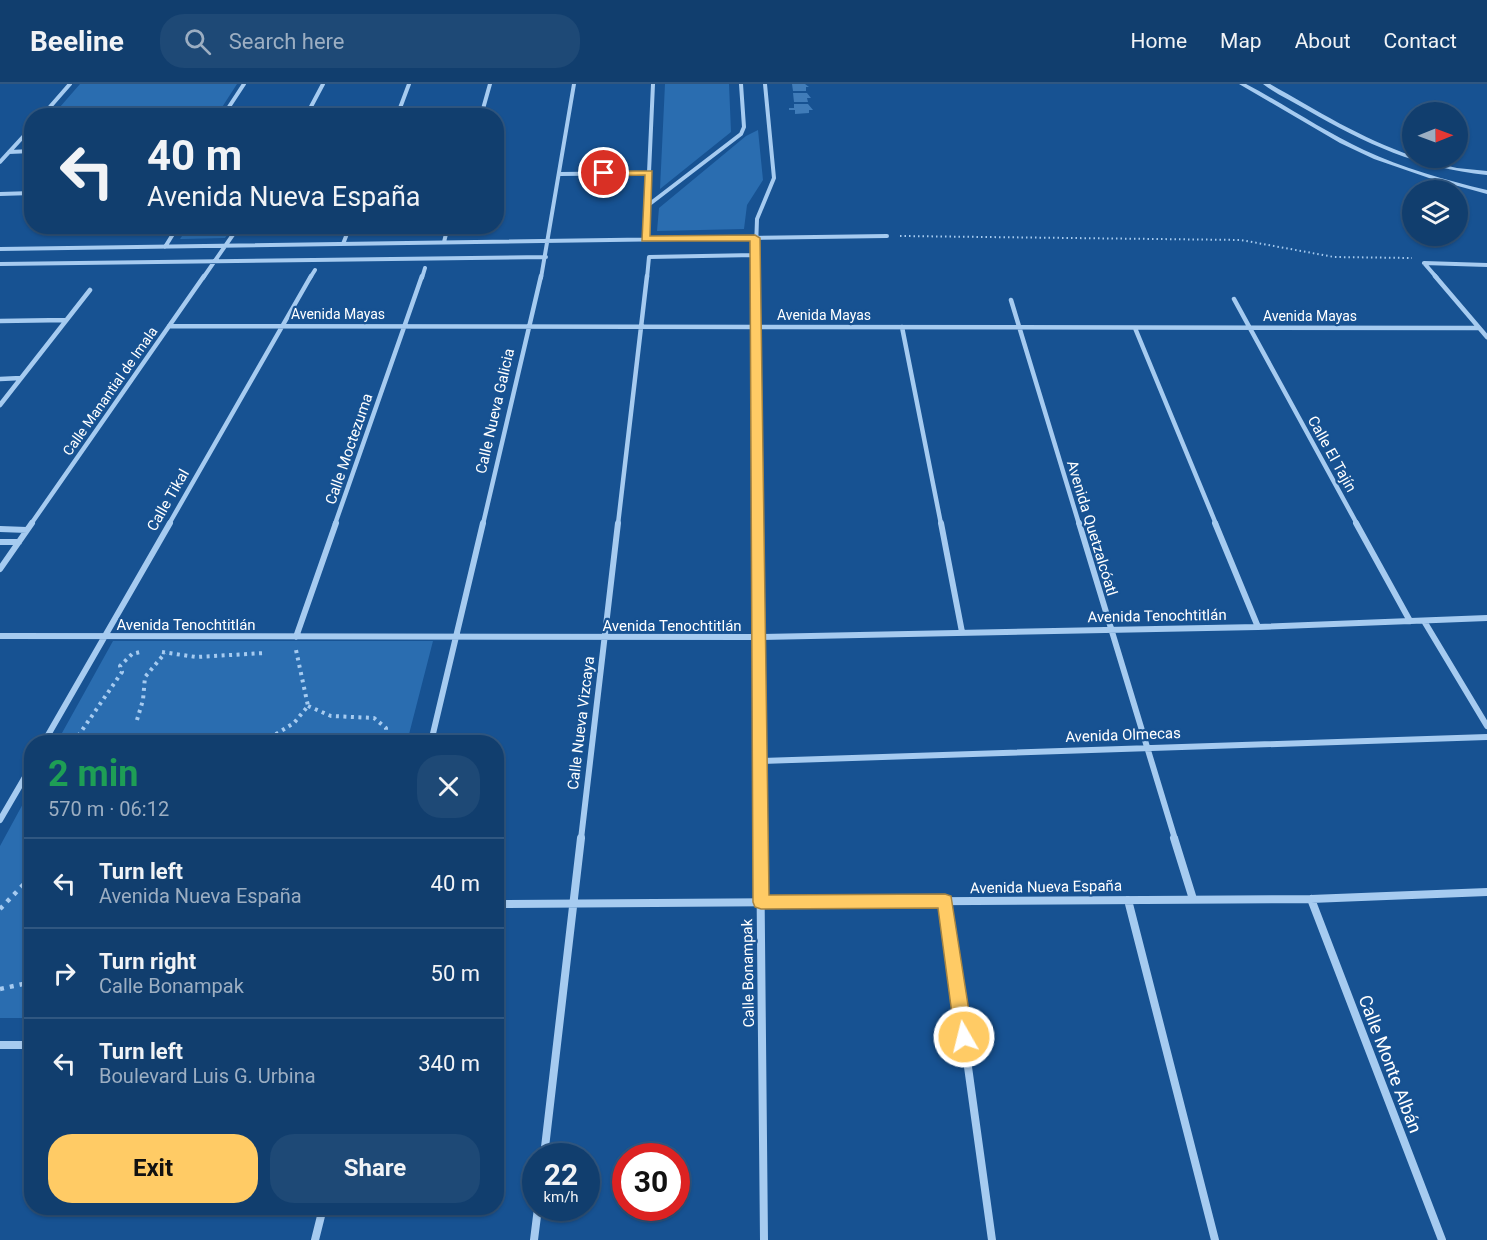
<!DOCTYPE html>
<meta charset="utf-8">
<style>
:root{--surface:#113e6e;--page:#1e4976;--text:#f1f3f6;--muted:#9caec2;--line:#305781;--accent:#ffcb65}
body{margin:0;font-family:Roboto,sans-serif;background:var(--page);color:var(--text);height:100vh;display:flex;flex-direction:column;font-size:22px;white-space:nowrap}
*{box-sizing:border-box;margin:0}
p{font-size:20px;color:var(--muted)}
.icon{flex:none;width:33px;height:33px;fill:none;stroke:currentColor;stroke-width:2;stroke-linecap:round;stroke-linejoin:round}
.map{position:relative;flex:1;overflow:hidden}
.drawer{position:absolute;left:24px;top:651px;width:480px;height:480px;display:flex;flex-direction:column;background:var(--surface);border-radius:24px;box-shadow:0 2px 4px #0004,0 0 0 2px var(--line)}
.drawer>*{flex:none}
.hud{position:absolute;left:24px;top:24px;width:480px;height:126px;border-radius:24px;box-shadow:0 2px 4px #0004,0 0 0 2px var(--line);background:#113e6e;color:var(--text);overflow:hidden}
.needle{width:39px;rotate:89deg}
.buttons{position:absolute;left:1402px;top:18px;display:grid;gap:12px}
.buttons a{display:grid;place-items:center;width:66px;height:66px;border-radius:50%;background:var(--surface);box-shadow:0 2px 4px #0004,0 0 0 2px var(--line);font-size:30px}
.speed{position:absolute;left:522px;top:1059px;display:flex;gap:12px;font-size:30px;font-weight:700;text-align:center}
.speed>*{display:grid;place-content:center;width:78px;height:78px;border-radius:50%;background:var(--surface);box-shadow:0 2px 4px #0004,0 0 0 2px var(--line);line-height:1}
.speed small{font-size:15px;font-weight:400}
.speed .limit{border:9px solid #d22;background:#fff;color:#111}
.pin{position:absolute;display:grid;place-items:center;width:51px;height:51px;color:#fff;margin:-26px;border:3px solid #fff;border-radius:50%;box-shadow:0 2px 6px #0007}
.me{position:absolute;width:66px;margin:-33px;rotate:352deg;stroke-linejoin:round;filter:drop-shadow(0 0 4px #0008)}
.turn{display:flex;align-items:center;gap:21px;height:126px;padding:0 24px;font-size:27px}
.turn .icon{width:78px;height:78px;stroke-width:2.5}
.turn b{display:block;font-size:42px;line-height:51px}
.round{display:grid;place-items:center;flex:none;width:63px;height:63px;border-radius:24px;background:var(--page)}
.overview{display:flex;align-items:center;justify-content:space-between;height:102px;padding:0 24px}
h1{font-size:36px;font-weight:700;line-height:45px;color:#1e9e55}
.primary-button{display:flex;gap:12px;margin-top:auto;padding:12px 24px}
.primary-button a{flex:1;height:69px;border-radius:24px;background:var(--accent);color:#111;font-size:24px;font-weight:700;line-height:69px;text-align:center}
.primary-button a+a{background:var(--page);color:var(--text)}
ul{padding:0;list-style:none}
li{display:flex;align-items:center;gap:18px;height:90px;padding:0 24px;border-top:2px solid var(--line)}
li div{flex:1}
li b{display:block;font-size:22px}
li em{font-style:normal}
header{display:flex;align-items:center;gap:36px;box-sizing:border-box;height:84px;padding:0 30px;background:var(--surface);border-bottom:2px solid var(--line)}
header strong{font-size:28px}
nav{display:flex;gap:33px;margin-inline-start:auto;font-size:21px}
.search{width:420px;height:54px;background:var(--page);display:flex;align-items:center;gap:15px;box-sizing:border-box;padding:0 21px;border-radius:24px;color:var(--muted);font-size:22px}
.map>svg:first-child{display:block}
</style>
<header>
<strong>Beeline</strong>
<div class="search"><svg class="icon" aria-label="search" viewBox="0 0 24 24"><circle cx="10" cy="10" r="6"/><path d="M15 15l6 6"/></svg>Search here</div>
<nav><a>Home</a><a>Map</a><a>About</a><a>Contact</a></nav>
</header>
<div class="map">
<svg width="1487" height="1156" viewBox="0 0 1487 1156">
<rect width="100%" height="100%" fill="#175292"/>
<path fill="#2a6db0" d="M80,0h157l-20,31h-164z
M665,0h64l2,48 -71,57z
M758,46l5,50 -16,25 -3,24 -87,2 2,-23 87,-72z
M188,143v-1l45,1 -8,11 -45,1z
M113,557h320l-26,101h-350z
M31,705v229h-31v-172z"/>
<path fill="#407cb9" d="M792,0h13l4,3h-3v4h-13z
M793,9h14l4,5h-4l1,4h-14z
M794,20h14l5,6h-4v3l-14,1v-4h-6v-2h5z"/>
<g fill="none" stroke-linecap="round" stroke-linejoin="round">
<path stroke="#a6cbf0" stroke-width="2" stroke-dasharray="1.5 3" stroke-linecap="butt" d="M900,152l341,4 93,17 78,1"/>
<path stroke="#a6cbf0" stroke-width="4" stroke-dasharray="3 4.5" stroke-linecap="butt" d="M162,568l34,5 69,-4
M308,622l23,10 43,2 12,10v14
M137,636l6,-20 2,-23 20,-24
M74,658l48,-70 -2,-6 12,-12 8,-2
M263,658l31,-19 14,-17 -12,-56"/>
<path stroke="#a6cbf0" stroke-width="4.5" stroke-dasharray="4 6" stroke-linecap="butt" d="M0,825l25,-26 7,-12
M0,905l32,-7"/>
<path stroke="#a6cbf0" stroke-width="4" d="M42,32l28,-32
M223,32l21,-32
M306,32l17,-32
M397,32l12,-32
M481,32l9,-32
M9,68l23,-1
M0,78l32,-35
M560,90l89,-1
M0,110l32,-1
M647,122l94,-72 3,-7 -3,-43
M646,155l7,-155
M444,158l4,-16
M343,160l7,-18
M165,163l13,-21
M0,165l887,-13
M1424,179l13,15
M1424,179l63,2
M0,180l546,-7
M203,194l36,-52
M310,194l5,-8
M422,194l3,-10
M541,194l33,-194
M647,194l2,-21 106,-2
M755,194l2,-59 17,-41 -9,-94"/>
<path stroke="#a6cbf0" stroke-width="4.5" d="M755,192l3,248
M1435,192l52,61
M1234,215l123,225
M1011,216l68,224
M0,237l66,-1
M169,242l1310,2
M902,243l39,197
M1135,244l81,196
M0,295l21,-1
M0,321l90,-115
M31,440l173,-248
M169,440l142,-248
M335,440l87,-248
M483,440l58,-248
M618,440l29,-248"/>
<path stroke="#a6cbf0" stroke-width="6" d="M758,439l2,316
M941,439l21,109
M1079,439l96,316
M1215,439l43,104
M1356,439l54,98
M0,445l27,1
M0,458h19
M0,485l32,-46
M1424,537l63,105
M0,552l758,1 500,-10 229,-9
M296,553l40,-114
M44,658l126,-219
M431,658l52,-219
M760,677l727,-24
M0,736l32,-55
M581,755l37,-316"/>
<path stroke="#a6cbf0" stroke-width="8" d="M760,754l4,402
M1174,754l19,61
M1311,815l131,341
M1128,816l87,340
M945,817l47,339
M496,820l815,-5 176,-7
M0,961h32
M544,1072l37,-318
M315,1156l8,-32
M534,1156l4,-32"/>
<path fill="#a6cbf0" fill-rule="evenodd" d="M1239,0h7c40,21 77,47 118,66 39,18 81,30 123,40v4l-58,-16 -55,-19 -34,-16z
M1263,0h7c46,26 92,55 143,72v2l44,10 30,3v4c-69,-7 -121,-31 -180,-65 -15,-9 -31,-16 -44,-26z"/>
</g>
<path fill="#ffcb65" stroke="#a68442" stroke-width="1.5" d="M601,87h51l-2,65 105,-1 5,3 9,657 176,-1 6,2 22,141 -3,6 -6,2 -6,-2 -3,-6 -17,-129 -177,1 -6,-2 -2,-5 -3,-661h-108l3,-66 -41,1 -3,-1z"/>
<g text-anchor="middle" stroke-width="4.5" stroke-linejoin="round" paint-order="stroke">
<g font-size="14" fill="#fff" stroke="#175292">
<text x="338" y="235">Avenida Mayas</text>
<text x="824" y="236">Avenida Mayas</text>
<text x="1310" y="237">Avenida Mayas</text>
<text transform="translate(110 307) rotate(-55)" y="5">Calle Manantial de Imala</text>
</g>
<g font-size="15" fill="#fff" stroke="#175292">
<text transform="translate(495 327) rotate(-77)" y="5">Calle Nueva Galicia</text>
<text transform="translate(349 365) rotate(-71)" y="5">Calle Moctezuma</text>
<text transform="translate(1332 370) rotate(61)" y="5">Calle El Tajín</text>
<text transform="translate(168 416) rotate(-60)" y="5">Calle Tikal</text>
<text transform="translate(1092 444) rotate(73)" y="5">Avenida Quetzalcóatl</text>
<text transform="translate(1157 532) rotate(-1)" y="5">Avenida Tenochtitlán</text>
<text x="186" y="546">Avenida Tenochtitlán</text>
<text x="672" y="547">Avenida Tenochtitlán</text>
<text transform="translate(581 639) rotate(-83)" y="5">Calle Nueva Vizcaya</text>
<text transform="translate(1123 651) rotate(-2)" y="5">Avenida Olmecas</text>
<text transform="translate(1046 803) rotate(-1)" y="5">Avenida Nueva España</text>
<text transform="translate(748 889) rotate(-91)" y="5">Calle Bonampak</text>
</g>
<g font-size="18" fill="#fff" stroke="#175292">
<text transform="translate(1390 980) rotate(69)" y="6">Calle Monte Albán</text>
</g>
</g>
</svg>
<div class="buttons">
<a><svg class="needle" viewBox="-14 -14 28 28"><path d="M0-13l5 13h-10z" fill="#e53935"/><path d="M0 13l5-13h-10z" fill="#9caec2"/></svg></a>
<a><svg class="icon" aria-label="layers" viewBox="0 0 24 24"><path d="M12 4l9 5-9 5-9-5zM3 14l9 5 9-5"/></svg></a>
</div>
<div class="speed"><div>22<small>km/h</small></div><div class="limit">30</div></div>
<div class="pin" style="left:604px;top:89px;background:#d93025"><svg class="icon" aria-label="arrive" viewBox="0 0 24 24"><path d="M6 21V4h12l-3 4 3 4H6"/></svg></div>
<svg class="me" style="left:964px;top:953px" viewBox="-20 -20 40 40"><circle r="17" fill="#ffcb65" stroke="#fff" stroke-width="3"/><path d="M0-11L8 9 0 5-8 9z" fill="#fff"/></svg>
<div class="hud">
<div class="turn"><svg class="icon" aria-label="left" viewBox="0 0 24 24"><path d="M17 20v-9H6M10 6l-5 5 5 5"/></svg><div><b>40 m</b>Avenida Nueva España</div></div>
</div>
<section class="drawer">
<div class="overview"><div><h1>2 min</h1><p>570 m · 06:12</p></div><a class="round"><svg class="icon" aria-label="close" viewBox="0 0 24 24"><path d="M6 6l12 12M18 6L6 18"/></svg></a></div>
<ul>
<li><svg class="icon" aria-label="left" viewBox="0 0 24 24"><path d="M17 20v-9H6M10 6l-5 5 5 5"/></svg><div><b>Turn left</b><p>Avenida Nueva España</p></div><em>40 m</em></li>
<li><svg class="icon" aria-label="right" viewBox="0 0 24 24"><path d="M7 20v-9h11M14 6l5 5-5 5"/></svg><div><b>Turn right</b><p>Calle Bonampak</p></div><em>50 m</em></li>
<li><svg class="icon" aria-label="left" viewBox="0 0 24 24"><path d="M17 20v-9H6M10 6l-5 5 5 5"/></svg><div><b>Turn left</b><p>Boulevard Luis G. Urbina</p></div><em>340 m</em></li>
</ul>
<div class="primary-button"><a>Exit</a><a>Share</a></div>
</section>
</div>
